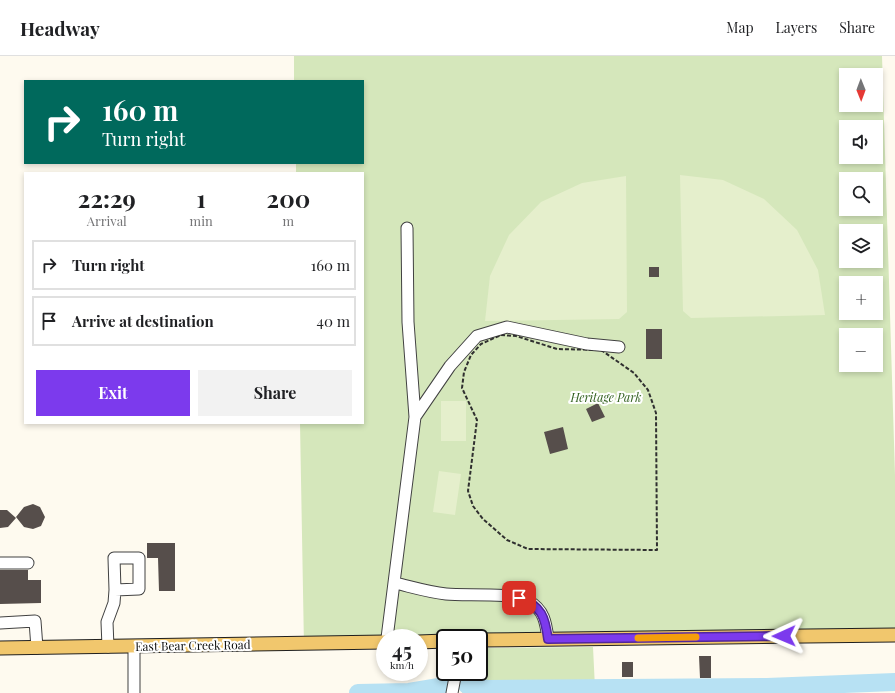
<!DOCTYPE html>
<meta charset="utf-8">
<style>
:root{--surface:#fff;--page:#f2f2f2;--text:#202124;--muted:#757577;--line:#e0e0e0;--accent:#7c3aed}
body{margin:0;font-family:"Playfair Display",serif;background:var(--page);color:var(--text);height:100vh;display:flex;flex-direction:column;font-size:15px;white-space:nowrap}
*{box-sizing:border-box;margin:0}
p{font-size:13px;color:var(--muted)}
.icon{flex:none;width:22px;height:22px;fill:none;stroke:currentColor;stroke-width:2;stroke-linecap:round;stroke-linejoin:round}
.map{position:relative;flex:1;overflow:hidden}
.sheet{position:absolute;left:24px;top:116px;width:340px;height:252px;display:flex;flex-direction:column;background:var(--surface);border-radius:0px;box-shadow:0 2px 6px #0003}
.sheet>*{flex:none}
.banner{position:absolute;left:24px;top:24px;width:340px;height:84px;border-radius:0px;box-shadow:0 2px 6px #0003;background:#00695c;color:#fff;overflow:hidden}
.needle{width:26px;rotate:179deg}
.controls{position:absolute;left:839px;top:12px;display:grid;gap:8px}
.controls a{display:grid;place-items:center;width:44px;height:44px;border-radius:0px;background:var(--surface);box-shadow:0 2px 6px #0003;font-size:20px}
.speed{position:absolute;left:376px;top:573px;display:flex;gap:8px;font-size:20px;font-weight:700;text-align:center}
.speed>*{display:grid;place-content:center;width:52px;height:52px;border-radius:50%;background:var(--surface);box-shadow:0 2px 6px #0003;line-height:1}
.speed small{font-size:10px;font-weight:400}
.speed .limit{border:2px solid #111;border-radius:6px;background:#fff;color:#111}
.pin{position:absolute;display:grid;place-items:center;width:34px;height:34px;color:#fff;margin:-17px;border-radius:8px;box-shadow:0 2px 6px #0006}
.me{position:absolute;width:44px;margin:-22px;rotate:269deg;stroke-linejoin:round;filter:drop-shadow(0 0 3px #0008)}
.turn{display:flex;align-items:center;gap:14px;height:84px;padding:0 12px;font-size:18px}
.turn .icon{width:52px;height:52px;stroke-width:2.5}
.turn b{display:block;font-size:28px;line-height:34px}
.eta{display:flex;justify-content:space-evenly;align-items:center;height:68px;text-align:center}
.eta b{font-size:24px;font-weight:700;line-height:28px}
.primary-button{display:flex;gap:8px;margin-top:auto;padding:8px 12px}
.primary-button a{flex:1;height:46px;border-radius:0px;background:var(--accent);color:#fff;font-size:16px;font-weight:700;line-height:46px;text-align:center}
.primary-button a+a{background:var(--page);color:var(--text)}
ul{padding:0;list-style:none}
li{display:flex;align-items:center;gap:12px;height:50px;margin:0 8px 6px;padding:0 4px;border:2px solid var(--line);border-radius:0px}
li div{flex:1}
li b{display:block;font-size:15px}
li em{font-style:normal}
header{display:flex;align-items:center;gap:24px;box-sizing:border-box;height:56px;padding:0 20px;background:var(--surface);border-bottom:1px solid var(--line)}
header strong{font-size:19px}
nav{display:flex;gap:22px;margin-inline-start:auto;font-size:14px}
.map>svg:first-child{display:block}
</style>
<header>
<strong>Headway</strong>
<nav><a>Map</a><a>Layers</a><a>Share</a></nav>
</header>
<div class="map">
<svg width="895" height="637" viewBox="0 0 895 637">
<rect width="100%" height="100%" fill="#fefaef"/>
<path fill="#d5e7bb" fill-rule="evenodd" d="M294,0h588l13,419v163h-510l-81,9 -4,-224h63v-250h-67v-10h67v-82h-69zM846,19h30v30h-30zM846,71h30v30h-30zM846,123h30v30h-30zM846,175h30v30h-30zM846,227h30v30h-30zM846,279h30v30h-30z
M593,591l2,41 45,5h-178l3,-21h14v-24z"/>
<path fill="#e5efcc" d="M680,119l43,5 41,19 33,31 21,40 7,45 -134,3 -8,-7z
M626,120l1,136 -8,7 -134,2 5,-45 19,-41 32,-33 41,-19z
M441,345h25v40h-25z
M439,415l22,3 -6,41 -22,-3z"/>
<g fill="none" stroke-linecap="round" stroke-linejoin="round">
<path stroke="#b7e1f3" stroke-width="18" d="M467,629l21,4 279,-2 128,-5
M358,637l51,-1 36,-6"/>
</g>
<path fill="#564e4b" d="M649,211h10v10h-10z
M646,273h16v30h-16z
M598,347l7,14 -13,5 -6,-13z
M563,371l5,22 -18,5 -6,-22z
M33,448l7,3 5,10 -4,9 -8,3 -9,-2 -8,-10 8,-10z
M0,454h7l9,8 -8,9 -8,1z
M147,487h28v48h-16l-1,-33h-11z
M0,514h28v10h13v23l-41,1z
M699,600h12v22h-11z
M622,606h11v15h-11z"/>
<g fill="none" stroke-linecap="round" stroke-linejoin="round">
<defs>
<path id="minor" d="M415,361l35,-51 27,-30 30,-9 80,17 32,3
M114,502h25v31l-24,1z
M0,507h28
M395,527c17,4 33,9 51,11 20,2 66,-2 82,7 16,8 18,22 20,38
M0,567l35,-2 2,27
M387,582l28,-221 -7,-95 -1,-94
M108,591l-1,-25 7,-19 1,-13
M134,637v-46
M452,637l4,-21"/>
<path id="major" d="M479,584l416,-5
M419,586l26,-1
M0,592l385,-6"/>
</defs>
<use href="#minor" stroke="#414141" stroke-width="13"/>
<use href="#major" stroke="#1f1f1f" stroke-width="15"/>
<path stroke="#303030" stroke-width="2" stroke-dasharray="4 2" stroke-linecap="butt" d="M501,279l15,1 41,13 44,1 33,23 14,17 8,23 1,137 -129,-1 -21,-9 -24,-21 -10,-13 -5,-15 9,-71 -15,-32 2,-16 7,-17 10,-11z"/>
<use href="#minor" stroke="#fff" stroke-width="11"/>
<use href="#major" stroke="#f1c76d" stroke-width="13"/>
</g>
<g fill="none" stroke-linecap="round" stroke-linejoin="round">
<defs>
<path id="route" d="M519,542c23,8 26,19 29,41l236,-3"/>
</defs>
<use href="#route" stroke="#51269a" stroke-width="10"/>
<use href="#route" stroke="#7c3aed" stroke-width="7"/>
<path stroke="#f59e0b" stroke-width="7" d="M638,582l58,-1"/>
</g>
<g text-anchor="middle" stroke-width="4" stroke-linejoin="round" paint-order="stroke">
<g font-size="12" font-style="italic" fill="#346221" stroke="#fff">
<text x="606" y="346">Heritage Park</text>
</g>
<g font-size="12" fill="#0e0e0e" stroke="#fff">
<text transform="translate(193 590) rotate(-1)" y="4">East Bear Creek Road</text>
</g>
</g>
</svg>
<div class="controls">
<a><svg class="needle" viewBox="-14 -14 28 28"><path d="M0-13l5 13h-10z" fill="#e53935"/><path d="M0 13l5-13h-10z" fill="#757577"/></svg></a>
<a><svg class="icon" aria-label="sound" viewBox="0 0 24 24"><path d="M4 9h4l5-4v14l-5-4H4zM17 9q2 3 0 6"/></svg></a>
<a><svg class="icon" aria-label="search" viewBox="0 0 24 24"><circle cx="10" cy="10" r="6"/><path d="M15 15l6 6"/></svg></a>
<a><svg class="icon" aria-label="layers" viewBox="0 0 24 24"><path d="M12 4l9 5-9 5-9-5zM3 14l9 5 9-5"/></svg></a>
<a>+</a>
<a>−</a>
</div>
<div class="speed"><div>45<small>km/h</small></div><div class="limit">50</div></div>
<div class="pin" style="left:519px;top:542px;background:#d93025"><svg class="icon" aria-label="arrive" viewBox="0 0 24 24"><path d="M6 21V4h12l-3 4 3 4H6"/></svg></div>
<svg class="me" style="left:784px;top:580px" viewBox="-20 -20 40 40"><path d="M0-17L14 15 0 8-14 15z" fill="#7c3aed" stroke="#fff" stroke-width="4"/></svg>
<div class="banner">
<div class="turn"><svg class="icon" aria-label="right" viewBox="0 0 24 24"><path d="M7 20v-9h11M14 6l5 5-5 5"/></svg><div><b>160 m</b>Turn right</div></div>
</div>
<section class="sheet">
<div class="eta">
<div><b>22:29</b><p>Arrival</p></div>
<div><b>1</b><p>min</p></div>
<div><b>200</b><p>m</p></div>
</div>
<ul>
<li><svg class="icon" aria-label="right" viewBox="0 0 24 24"><path d="M7 20v-9h11M14 6l5 5-5 5"/></svg><div><b>Turn right</b></div><em>160 m</em></li>
<li><svg class="icon" aria-label="arrive" viewBox="0 0 24 24"><path d="M6 21V4h12l-3 4 3 4H6"/></svg><div><b>Arrive at destination</b></div><em>40 m</em></li>
</ul>
<div class="primary-button"><a>Exit</a><a>Share</a></div>
</section>
</div>
